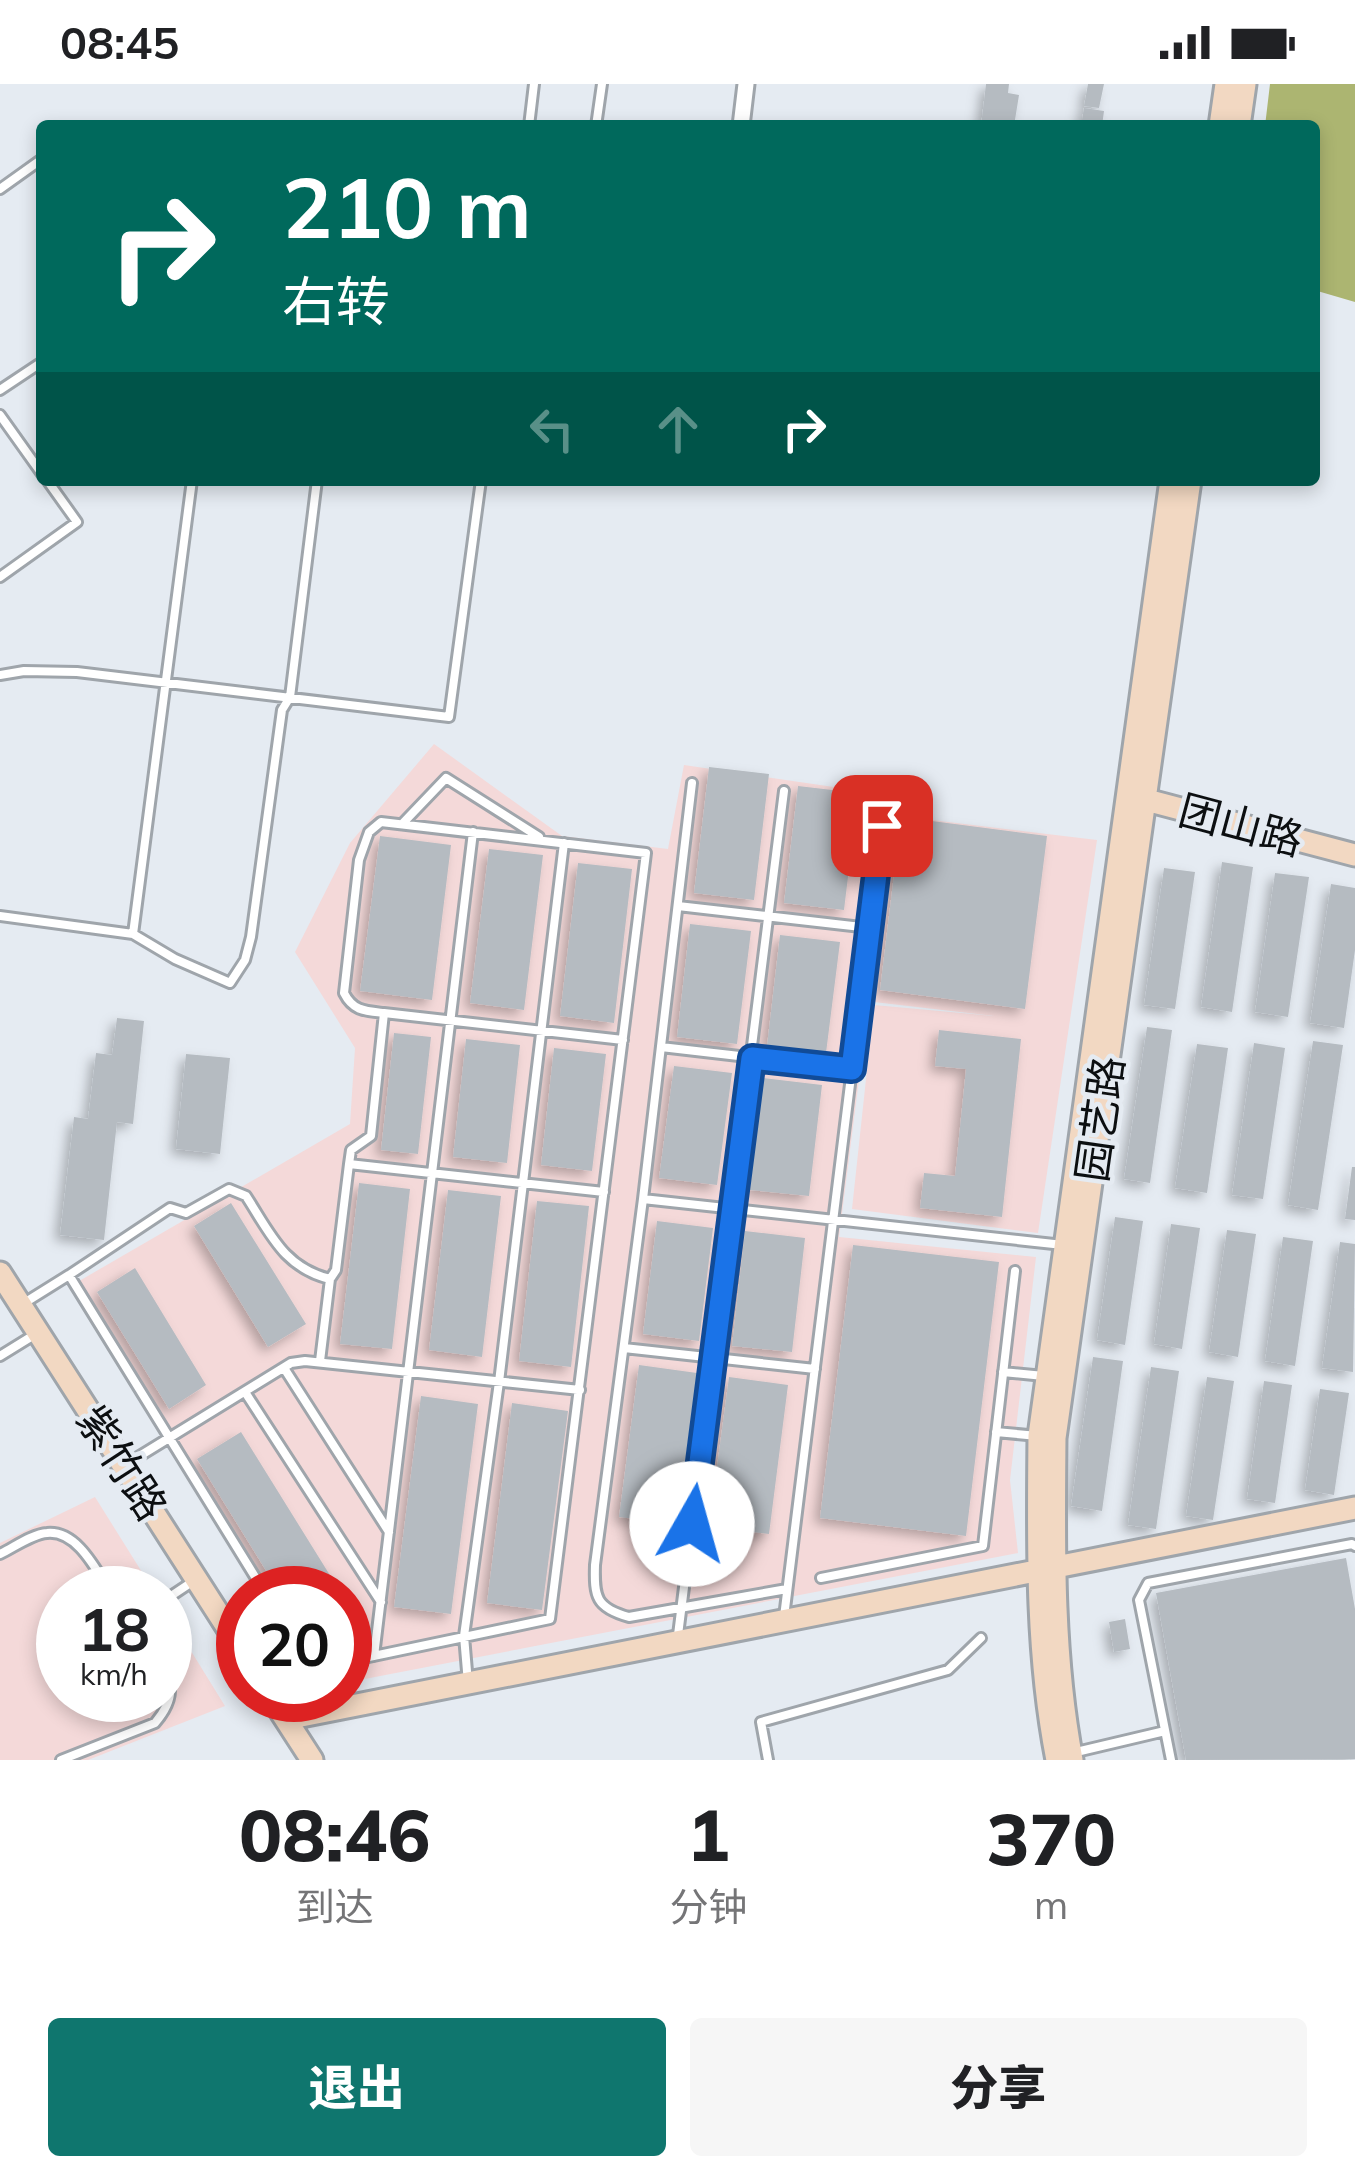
<!DOCTYPE html>
<html lang="zh">
<meta charset="utf-8">
<style>
:root{--surface:#fff;--page:#f6f6f6;--text:#202124;--muted:#757577;--accent:#0f766e}
body{margin:0;font-family:Mulish,"Noto Sans SC",sans-serif;background:var(--page);color:var(--text);height:100vh;display:flex;flex-direction:column;font-size:45px;white-space:nowrap}
*{box-sizing:border-box;margin:0}
p{font-size:39px;color:var(--muted)}
.icon{flex:none;width:66px;height:66px;fill:none;stroke:currentColor;stroke-width:2;stroke-linecap:round;stroke-linejoin:round}
.map{position:relative;height:1676px;overflow:hidden}
.drawer{display:flex;flex-direction:column;background:var(--surface);flex:1}
.drawer>*{flex:none}
.banner{position:absolute;left:36px;top:36px;width:1284px;height:366px;border-radius:12px;box-shadow:0 6px 18px #0003;background:#00695c;color:#fff;overflow:hidden}
.speed{position:absolute;left:36px;top:1482px;display:flex;gap:24px;font-size:60px;font-weight:700;text-align:center}
.speed>*{display:grid;place-content:center;width:156px;height:156px;border-radius:50%;background:var(--surface);box-shadow:0 6px 18px #0003;line-height:1}
.speed small{font-size:30px;font-weight:400}
.speed .limit{border:18px solid #d22;background:#fff;color:#111}
.pin{position:absolute;display:grid;place-items:center;width:102px;height:102px;color:#fff;margin:-51px;border-radius:24px;box-shadow:0 6px 18px #0006}
.me{position:absolute;width:132px;margin:-66px;rotate:7deg;stroke-linejoin:round;filter:drop-shadow(0 0 9px #0008)}
.turn{display:flex;align-items:center;gap:42px;height:252px;padding:0 48px;font-size:54px}
.turn .icon{width:156px;height:156px;stroke-width:2.5}
.turn b{display:block;font-size:84px;line-height:102px}
.lanes{display:flex;align-items:center;height:114px;padding:0 48px;background:#0003;justify-content:center;gap:60px;direction:ltr}
.lanes .off{opacity:.35}
.eta{display:flex;justify-content:space-evenly;align-items:center;height:204px;text-align:center}
.eta b{font-size:72px;font-weight:800;line-height:84px}
.primary-button{display:flex;gap:24px;margin-top:auto;padding:24px 48px}
.primary-button a{flex:1;height:138px;border-radius:12px;background:var(--accent);color:#fff;font-size:48px;font-weight:800;line-height:138px;text-align:center}
.primary-button a+a{background:var(--page);color:var(--text)}
.status{display:flex;justify-content:space-between;align-items:center;height:84px;padding:0 60px;background:var(--surface);direction:ltr}
.status svg{height:33px;fill:currentColor}
.map>svg:first-child{display:block}
</style>
<div class="status"><b>08:45</b><svg viewBox="0 0 49 12"><path d="M0 12V9h3v3zM5 12V6h3v6zM10 12V3h3v9zM15 12V0h3v12zM26 1h20v11H26zM47 4h2v5h-2z"/></svg></div>
<div class="map">
<svg width="1355" height="1676" viewBox="0 0 1355 1676">
<defs>
<filter id="shadow"><feDropShadow dx="-5.5" dy="5.5" stdDeviation="6" flood-color="#0004"/></filter>
</defs>
<rect width="100%" height="100%" fill="#e5ebf2"/>
<path fill="#f4d9d9" d="M434,660l128,92 106,13 16,-84 211,31 -56,441 197,20 -26,223 8,73 -669,129 -4,-2v-87h-81l-190,-309 276,-160 5,-76 -60,-96 55,-109z
M899,732l198,24 -59,393 -186,-24 22,-204 120,11 -120,-14z
M95,1413l60,96h-92v102h102v-86l60,97 -137,54h-88v-217z"/>
<path fill="#acb571" d="M1270,0h85v218l-41,-12v-164h-49z"/>
<path fill="#b5bbc1" filter="url(#shadow)" d="M986,0h23l-1,9 11,2 -5,31h-33z
M1088,0h16l-5,24 -15,-2z
M1084,24l20,3 -2,15h-21z
M709,683l60,7 -15,126 -60,-7z
M798,702l60,7 -14,117 -60,-7z
M901,733l146,19 -22,173 -145,-19z
M380,752l71,9 -19,155 -72,-9z
M489,765l54,6 -19,155 -54,-7z
M1222,778l31,5 -21,145 -31,-5z
M578,779l54,6 -18,154 -54,-7z
M1164,784l31,4 -20,137 -31,-4z
M1275,789l34,4 -21,140 -33,-5z
M1331,800l24,4v62l-11,78 -34,-5z
M690,840l61,7 -14,113 -60,-7z
M780,851l60,7 -14,111 -59,-7z
M117,934l27,3 -11,103 -16,-2 -13,118 -44,-5 14,-118 14,2 8,-66 16,2z
M1147,943l25,3 -22,153 -26,-4z
M939,946l82,9 -19,178 -82,-9 4,-35 31,3 11,-107 -31,-3z
M394,949l37,4 -13,117 -37,-4z
M466,955l54,6 -13,118 -54,-6z
M1313,957l30,4 -25,165 -30,-5z
M1254,959l31,5 -22,151 -31,-4z
M1197,960l31,4 -21,145 -32,-5z
M554,964l52,6 -14,117 -51,-6z
M186,970l44,4 -10,96 -44,-5z
M674,982l58,7 -15,112 -58,-7z
M763,994l59,7 -13,111 -59,-6z
M1352,1083h3v53l-10,-1z
M359,1099l51,6 -18,160 -52,-5z
M448,1106l53,6 -19,161 -53,-7z
M537,1117l52,5 -18,161 -52,-6z
M231,1119l75,121 -38,23 -74,-121z
M1115,1133l28,4 -18,124 -28,-5z
M657,1137l56,7 -14,113 -56,-7z
M1171,1140l29,4 -18,121 -28,-5z
M1227,1146l29,4 -18,123 -29,-5z
M745,1147l60,7 -13,114 -60,-6z
M1283,1153l30,4 -18,125 -30,-5z
M1340,1158l15,2 -2,128 -31,-4z
M853,1161l146,17 -33,274 -146,-18z
M135,1184l71,117 -37,24 -72,-117z
M1093,1273l30,4 -21,150 -31,-5z
M639,1281l58,8 -20,151 -58,-7z
M1151,1283l28,4 -23,158 -28,-4z
M729,1293l59,8 -19,149 -60,-7z
M1207,1293l27,4 -21,139 -27,-4z
M1264,1297l28,4 -17,118 -28,-4z
M1320,1305l29,4 -15,102 -29,-5z
M421,1312l57,8 -27,210 -57,-7z
M512,1319l56,8 -26,199 -55,-7z
M241,1348l100,161h-61l-83,-134z
M1346,1474l9,51v150l-169,1 -30,-167z
M345,1516l15,25 -15,10z
M1125,1535l5,30 -16,3 -5,-30z"/>
<g fill="none" stroke-linecap="round" stroke-linejoin="round">
<defs>
<path id="lane" d="M529,42l5,-42
M596,42l6,-42
M0,105l42,-30
M0,306l42,-28
M0,331l42,59
M192,396l-59,454 42,25 55,24 15,-23 6,-23 31,-227 8,-13 27,-217
M0,493l77,-55 -30,-42
M0,591l24,-4 53,1 372,45 32,-237
M692,699l-49,416 -48,366c-1,32 1,43 34,52l158,-28
M403,739l43,-45 93,59
M678,822l192,22
M0,832l133,18
M661,963l191,22
M349,1080l2,-14 20,-14 13,-123 239,27
M643,1115l420,46
M69,1191l101,-67 16,5 43,-24 17,7c24,37 38,72 84,83l-10,82
M330,1195l6,-9 13,-106 255,28
M21,1221l48,-30 196,318
M624,1264l191,21
M0,1272l34,-21
M284,1284l105,164
M1003,1288l41,4
M245,1308l136,210
M996,1348l42,4
M125,1381l166,-102 14,-2 275,29
M0,1470c13,-6 32,-20 47,-21 31,-3 50,39 64,60
M821,1494l162,-32 32,-275
M165,1516l30,-20
M784,1533l98,-791
M678,1551l106,-844
M374,1572l99,-824
M345,1578l205,-43 96,-766 -265,-31 -12,10 -10,28 -15,133c9,18 21,18 40,20
M468,1599l-4,-47 35,-254 65,-539
M1072,1669l93,-22
M61,1676l94,-37c12,-14 21,-32 10,-48
M768,1676l-7,-38 187,-52 33,-32
M1171,1676l-32,-160 9,-17 204,-39 3,2"/>
<path id="street" d="M741,42l5,-42"/>
<path id="secondary" d="M1220,42l6,-42
M1239,42l6,-42
M1135,713l220,58
M0,1189l243,379
M270,1611l42,65
M286,1635l1069,-211
M1057,1676c-21,-107 -19,-216 -18,-324l132,-956
M1072,1676c-20,-106 -18,-215 -17,-322l135,-958"/>
</defs>
<use href="#lane" stroke="#9fa5ab" stroke-width="14"/>
<use href="#street" stroke="#9fa5ab" stroke-width="21"/>
<use href="#secondary" stroke="#9fa5ab" stroke-width="27"/>
<use href="#lane" stroke="#fff" stroke-width="8"/>
<use href="#street" stroke="#fff" stroke-width="15"/>
<use href="#secondary" stroke="#f2d8c2" stroke-width="21"/>
</g>
<g fill="none" stroke-linecap="round" stroke-linejoin="round">
<defs>
<path id="route" d="M692,1440l60,-466 100,11 30,-243"/>
</defs>
<use href="#route" stroke="#114b97" stroke-width="30"/>
<use href="#route" stroke="#1a73e8" stroke-width="21"/>
</g>
<g text-anchor="middle" stroke-width="9" stroke-linejoin="round" paint-order="stroke">
<g font-size="42" fill="#0c0f11" stroke="#e5ebf2">
<text transform="translate(1241 741) rotate(15)" y="15">团山路</text>
<text transform="translate(1100 1035) rotate(-82)" y="15">园艺路</text>
<text transform="translate(122 1379) rotate(57)" y="15">紫竹路</text>
</g>
</g>
</svg>
<div class="speed"><div>18<small>km/h</small></div><div class="limit">20</div></div>
<div class="pin" style="left:882px;top:742px;background:#d93025"><svg class="icon" aria-label="arrive" viewBox="0 0 24 24"><path d="M6 21V4h12l-3 4 3 4H6"/></svg></div>
<svg class="me" style="left:692px;top:1440px" viewBox="-20 -20 40 40"><circle r="19" fill="#fff"/><path d="M0-13L10 11 0 6-10 11z" fill="#1a73e8"/></svg>
<div class="banner">
<div class="turn"><svg class="icon" aria-label="right" viewBox="0 0 24 24"><path d="M7 20v-9h11M14 6l5 5-5 5"/></svg><div><b>210 m</b>右转</div></div>
<div class="lanes"><svg class="icon off" aria-label="left" viewBox="0 0 24 24"><path d="M17 20v-9H6M10 6l-5 5 5 5"/></svg><svg class="icon off" aria-label="ahead" viewBox="0 0 24 24"><path d="M12 20V5M6 11l6-6 6 6"/></svg><svg class="icon" aria-label="right" viewBox="0 0 24 24"><path d="M7 20v-9h11M14 6l5 5-5 5"/></svg></div>
</div>
</div>
<section class="drawer">
<div class="eta">
<div><b>08:46</b><p>到达</p></div>
<div><b>1</b><p>分钟</p></div>
<div><b>370</b><p>m</p></div>
</div>
<div class="primary-button"><a>退出</a><a>分享</a></div>
</section>
